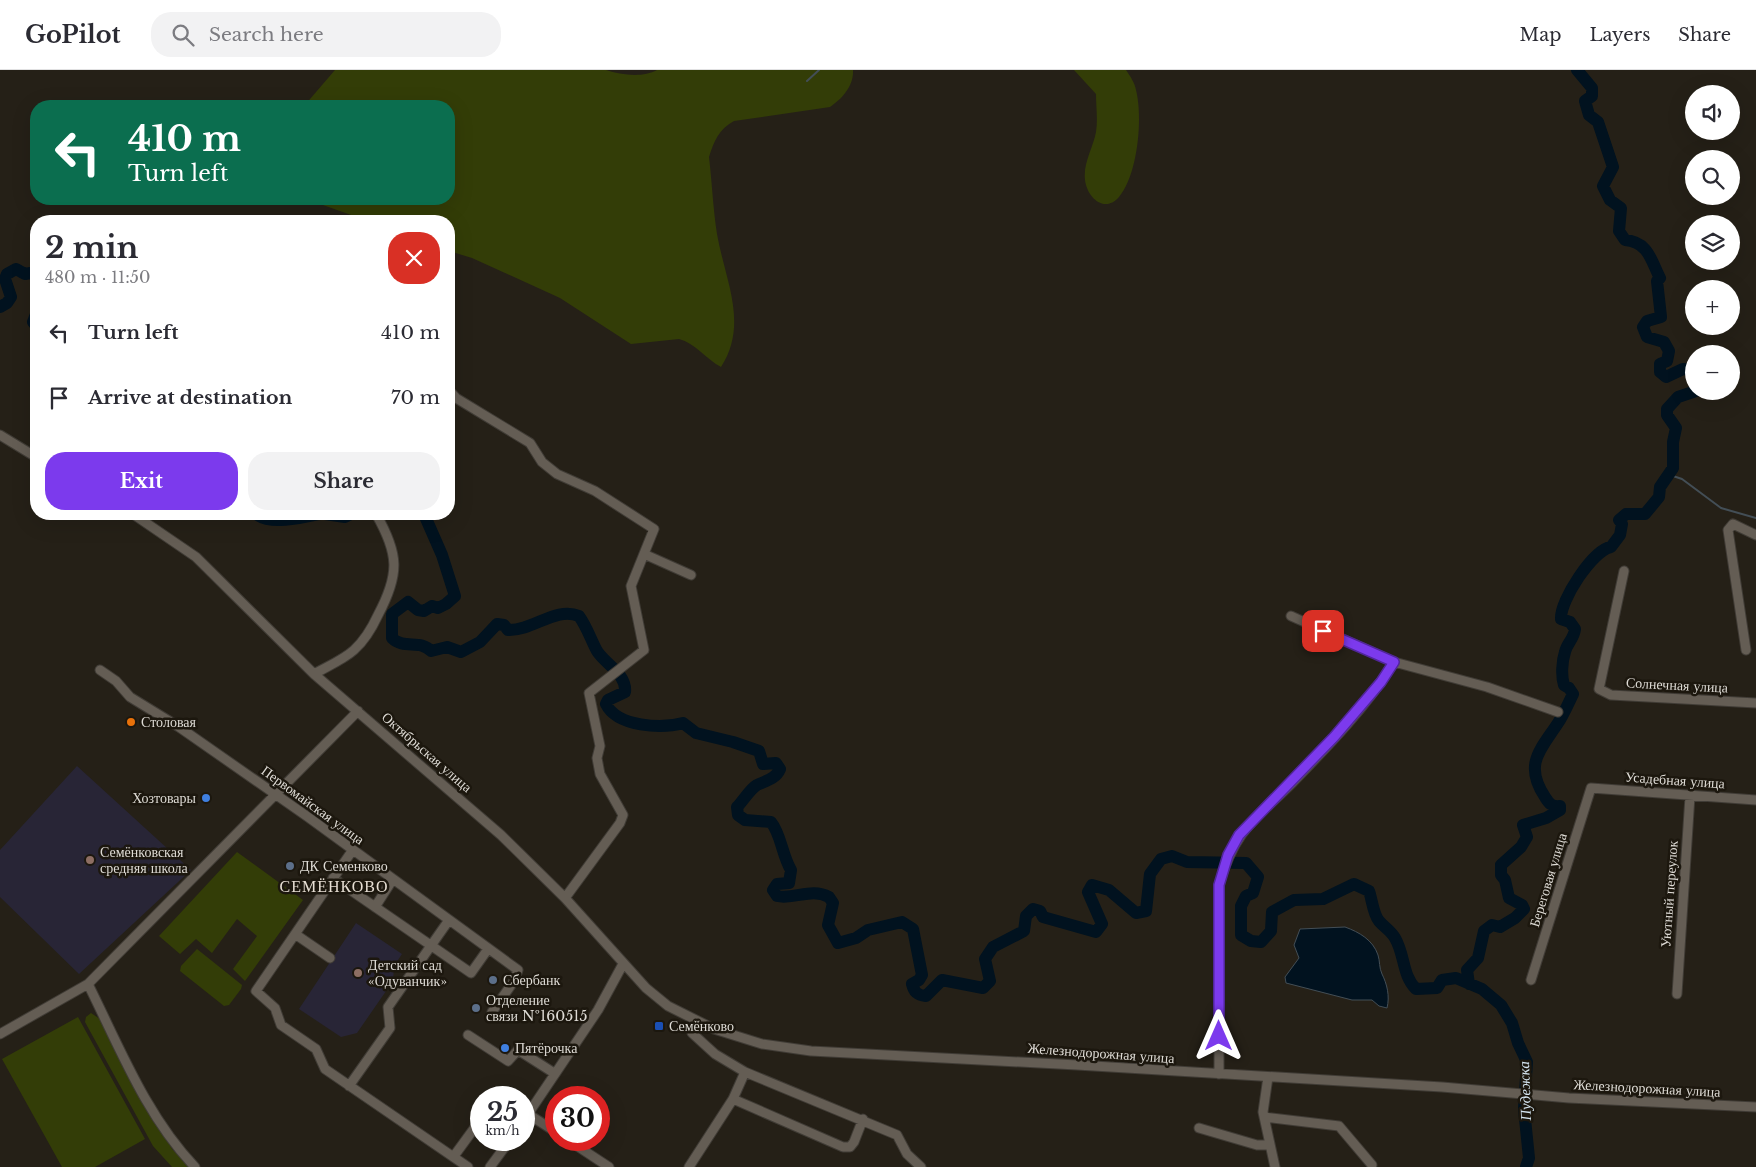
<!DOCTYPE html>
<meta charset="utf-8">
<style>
:root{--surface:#fff;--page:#f2f2f3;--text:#2b2b33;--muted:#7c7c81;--line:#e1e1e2;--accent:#7c3aed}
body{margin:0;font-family:"Libre Baskerville",serif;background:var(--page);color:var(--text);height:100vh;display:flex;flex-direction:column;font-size:19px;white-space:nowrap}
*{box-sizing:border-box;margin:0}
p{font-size:16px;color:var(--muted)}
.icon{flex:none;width:28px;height:28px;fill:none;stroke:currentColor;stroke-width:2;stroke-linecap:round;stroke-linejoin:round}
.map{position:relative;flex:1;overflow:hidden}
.sheet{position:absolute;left:30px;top:145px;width:425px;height:305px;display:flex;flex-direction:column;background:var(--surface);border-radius:20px;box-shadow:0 5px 20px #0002}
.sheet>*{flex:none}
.top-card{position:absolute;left:30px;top:30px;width:425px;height:105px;border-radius:20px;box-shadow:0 5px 20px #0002;background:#0b6e4f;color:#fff;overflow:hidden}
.fabs{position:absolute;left:1685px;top:15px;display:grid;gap:10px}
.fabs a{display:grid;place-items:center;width:55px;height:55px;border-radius:50%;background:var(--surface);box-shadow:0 5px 20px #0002;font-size:25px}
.speed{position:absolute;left:470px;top:1016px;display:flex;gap:10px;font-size:25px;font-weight:700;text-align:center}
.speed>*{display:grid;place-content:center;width:65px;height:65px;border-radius:50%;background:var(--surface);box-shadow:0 5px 20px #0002;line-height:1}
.speed small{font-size:12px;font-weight:400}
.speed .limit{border:8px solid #d22;background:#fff;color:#111}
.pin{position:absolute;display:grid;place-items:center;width:42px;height:42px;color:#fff;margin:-21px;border-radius:10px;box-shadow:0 2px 8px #0006}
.me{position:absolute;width:55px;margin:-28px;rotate:0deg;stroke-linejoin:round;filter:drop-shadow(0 0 4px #0008)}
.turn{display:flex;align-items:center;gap:18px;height:105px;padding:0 15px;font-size:22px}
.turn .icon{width:65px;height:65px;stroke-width:2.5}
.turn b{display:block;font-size:35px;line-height:42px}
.round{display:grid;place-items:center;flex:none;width:52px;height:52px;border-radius:20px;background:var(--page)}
.headline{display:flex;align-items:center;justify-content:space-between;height:85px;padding:0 15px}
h1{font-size:30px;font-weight:700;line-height:38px}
.button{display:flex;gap:10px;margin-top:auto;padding:10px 15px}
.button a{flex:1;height:58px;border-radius:20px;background:var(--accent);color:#fff;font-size:20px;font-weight:700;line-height:58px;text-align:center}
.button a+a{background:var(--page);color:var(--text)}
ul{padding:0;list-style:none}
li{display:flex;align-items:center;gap:15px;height:65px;padding:0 15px}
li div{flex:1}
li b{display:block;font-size:19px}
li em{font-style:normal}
header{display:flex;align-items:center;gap:30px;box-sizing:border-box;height:70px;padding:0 25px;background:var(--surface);border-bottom:1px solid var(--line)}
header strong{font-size:24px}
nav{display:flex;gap:28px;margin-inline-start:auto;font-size:18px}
.search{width:350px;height:45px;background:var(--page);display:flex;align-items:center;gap:12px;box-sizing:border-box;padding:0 18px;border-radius:20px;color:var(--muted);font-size:19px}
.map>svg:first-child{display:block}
</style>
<header>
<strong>GoPilot</strong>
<div class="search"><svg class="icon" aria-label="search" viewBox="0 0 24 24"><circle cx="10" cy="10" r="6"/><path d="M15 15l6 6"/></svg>Search here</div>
<nav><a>Map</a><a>Layers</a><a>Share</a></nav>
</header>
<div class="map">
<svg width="1756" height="1097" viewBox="0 0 1756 1097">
<rect width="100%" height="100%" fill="#252017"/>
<path fill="#282536" d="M77,696l114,104 -112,104 -79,-77v-47z
M356,853l46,31 -8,12 -1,15 -36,52 -16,4 -42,-28z"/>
<path fill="#333d07" d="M335,0h271c15,5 37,8 51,0h196c1,16 -11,29 -23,37l-96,14c-15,8 -20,20 -25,36 3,25 4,51 8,77 8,46 32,90 4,133 -15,-8 -26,-24 -42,-28l-48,5 -71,-46 -88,-40 -23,-7v-30h-81l-62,-22h143v-93h-145z
M1074,0h52c4,6 9,13 10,20 7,27 2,85 -17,107 -15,17 -32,0 -34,-17 -2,-17 8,-32 11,-48 2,-12 0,-26 0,-38z
M237,782l66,48 -58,81 -12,-12 24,-33 -20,-17 -25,34 -16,-14 -16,15 -21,-18z
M197,879l45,36 -1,4 -12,16 -5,1 -44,-35 1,-5z
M91,943l9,6 72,130 18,18h-18l-19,-21 -68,-124 1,-5z
M78,947l67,122 -50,28h-33l-60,-108z"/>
<path fill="#01121f" stroke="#434e56" d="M1345,857c14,5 28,13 33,28 2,6 1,13 4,19 5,10 8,22 5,34l-8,-2 -7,-6h-20l-66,-17 -1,-6 14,-19 -5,-13 6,-16z"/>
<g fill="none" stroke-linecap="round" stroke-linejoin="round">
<path stroke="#434e56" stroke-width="2" d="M807,11l12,-11
M1670,405l12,4 39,29 35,10"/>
<path stroke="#01121f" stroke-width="12" d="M1577,0l15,18v8l-7,5 4,14 9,7 15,45 -10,19 7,14 11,8 -2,23 6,9c24,2 26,21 35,38l-3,3 4,36 -14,4 -4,6 4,10 17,5 5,9 -2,10 -7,3v8l6,5 17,-8 11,1
M0,237l7,-4 4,-6 -6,-18 2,-5 9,-5 9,5 11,-2
M36,244l-3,8 3,4
M256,444c17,12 44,3 64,0
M325,444l20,3 6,-3
M424,444l18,41 13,41 -9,8 -8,4 -6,-2 -8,5 -6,-1 -10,-8 -16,12v24c12,12 28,1 39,13l16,-4 14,5 19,-10 17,-18 7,1 4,5c25,1 48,-24 71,-14 8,11 12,24 18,35 9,14 30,23 28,41l-17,8 -2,4c11,23 56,25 77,19l13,10 37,9 26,9 4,13 13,-1 4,6c-4,10 -15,12 -23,16 -7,4 -14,16 -20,22l1,8 7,5 26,2c10,12 11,33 20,48l-2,13 -12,1 -4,6 4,6c18,4 34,-9 52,1l4,6 -5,22 10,18 18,-5 12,-8 34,-8 11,7 9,46 -3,5 -7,4c2,8 5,11 14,12l16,-16 41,8 7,-7 -5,-22 8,-12 31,-16 2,-15 7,-7 7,2 3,6 53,15 6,-8 -14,-32 4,-7 17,5 27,23 10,-2 4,-37 11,-15 11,-3 15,6 59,1 12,14 -5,16 -7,3 -5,10v29l10,6 10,1 10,-11 1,-19 22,-12 29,-1 31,-15 15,7c3,8 4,23 10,30 5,6 12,10 16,17 10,17 7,37 21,51l21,-1 5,-8 14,-2 26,11 19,16 11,18 6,20 9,19 -3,47 5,49 -3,9
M1469,914l-2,-14 11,-12 6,-27 8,-6 8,2 15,-9 9,-9 -2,-4 -13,-7 -4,-18 -4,-5v-10l20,-18 6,-10 -4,-12 23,-7 14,-8v-4c-9,1 -11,-3 -15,-9 -22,-33 -4,-48 13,-74 6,-9 10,-19 15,-29l-4,-6 -5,-3c-3,-9 -2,-24 1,-33 2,-9 9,-13 10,-23l-5,-7 -9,-3c-1,-19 32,-69 50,-72l9,-12 2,-11 -3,-4 7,-6h19l14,-17 1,-10 13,-19v-26l3,-14 -9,-13v-6l11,-12 18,-6"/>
<defs>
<path id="minor" d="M449,320l7,8 74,45 12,19 15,12 38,17 59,38 -23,57 13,64 -55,43 11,53 -3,12 3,16 23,41 -3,8 -55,75
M0,365l36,22
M133,444l63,43 118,117 187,161 64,63 81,90 22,18 46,23 48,15 49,7 266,14 365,22 127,11 187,9
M644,484l47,21
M1624,501l-25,118 12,6 145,8
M1291,546l103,46 93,25 71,25
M1746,580l-18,-120 5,-6 23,11
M100,600l16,11 14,16 49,30 129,90 210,153 -4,11 -22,31
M314,604c12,-7 29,-14 40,-24 10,-9 18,-22 24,-35 22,-41 21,-61 -2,-101
M352,781l-96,140 19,17 6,17 35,24 9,20 143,98
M333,808l138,95 17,-24
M375,837l18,-28
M295,864l35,24
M1531,910l60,-192 165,12
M88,914c31,62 58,132 107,183
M1677,924l13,-198
M694,950l-2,13 23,21 30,18 152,63 10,19 14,13
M0,964l88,-50 270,-273
M468,965l40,26 10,-11 36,23
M1219,1004v-189c16,-56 36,-65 74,-103 36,-37 74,-76 101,-120
M1268,1007l-5,35 12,55
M349,1016l41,-58 -2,-21 61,-87
M733,1029l110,48h7l4,-5 9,-23
M528,1044l28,18
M1264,1047l75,9 33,39
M524,1050l74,-110 25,-46
M1199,1058l58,17h12
M568,1070l41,27
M454,1086l27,-37
M490,1097l20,-27
M689,1097l44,-68 12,-27"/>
</defs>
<use href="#minor" stroke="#403c36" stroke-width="11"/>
<use href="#minor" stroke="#645d54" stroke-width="9"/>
</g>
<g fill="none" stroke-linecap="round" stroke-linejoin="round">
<defs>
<path id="route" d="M1219,966v-151l9,-30 11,-20 95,-98 47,-55 13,-20 -71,-31"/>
</defs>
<use href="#route" stroke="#51269a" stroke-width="12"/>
<use href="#route" stroke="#7c3aed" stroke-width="9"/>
</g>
<circle fill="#e8710a" stroke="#1c170e" stroke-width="2" cx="131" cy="652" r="5"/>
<g fill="#3f7fe0" stroke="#1c170e" stroke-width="2">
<circle cx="206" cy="728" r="5"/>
<circle cx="505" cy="978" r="5"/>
</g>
<g fill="#8d6e63" stroke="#1c170e" stroke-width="2">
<circle cx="90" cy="790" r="5"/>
<circle cx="358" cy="903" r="5"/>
</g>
<g fill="#5c6f8a" stroke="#1c170e" stroke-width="2">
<circle cx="290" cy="796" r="5"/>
<circle cx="493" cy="910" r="5"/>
<circle cx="476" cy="938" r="5"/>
</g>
<rect fill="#1a4fb4" stroke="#1c170e" stroke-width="2" x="654" y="951" width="10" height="10" rx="2.5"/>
<g text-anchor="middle" stroke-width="5" stroke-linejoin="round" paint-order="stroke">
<g font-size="14" fill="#dedbd5" stroke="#1c170e">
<text transform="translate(1677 615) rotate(3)" y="5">Солнечная улица</text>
<text transform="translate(427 682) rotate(41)" y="5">Октябрьская улица</text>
<text transform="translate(1675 710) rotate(4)" y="5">Усадебная улица</text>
<text transform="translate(313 735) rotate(36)" y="5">Первомайская улица</text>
<text transform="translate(1548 810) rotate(-73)" y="5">Береговая улица</text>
<text transform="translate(1669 824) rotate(-86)" y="5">Уютный переулок</text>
<text transform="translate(1101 983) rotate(4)" y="5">Железнодорожная улица</text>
<text transform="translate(1647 1018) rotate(3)" y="5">Железнодорожная улица</text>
</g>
<g font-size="14" fill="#dedbd5" stroke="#1c170e" text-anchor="start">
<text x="141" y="657">Столовая</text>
<text x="196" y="733" text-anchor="end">Хозтовары</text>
<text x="100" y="787">Семёнковская<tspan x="100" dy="16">средняя школа</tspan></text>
<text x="300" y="801">ДК Семенково</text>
<text x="368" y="900">Детский сад<tspan x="368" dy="16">«Одуванчик»</tspan></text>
<text x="503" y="915">Сбербанк</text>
<text x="486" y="935">Отделение<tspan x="486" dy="16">связи №160515</tspan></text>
<text x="669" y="961">Семёнково</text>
<text x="515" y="983">Пятёрочка</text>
</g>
<g font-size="15" font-style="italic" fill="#d5e6f2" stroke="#1c170e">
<text transform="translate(1525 1021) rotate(-92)" y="5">Пудежка</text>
</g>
<g font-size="16" letter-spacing="1" fill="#e7dfd4" stroke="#1c170e">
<text x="334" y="822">СЕМЁНКОВО</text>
</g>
</g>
</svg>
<div class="fabs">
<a><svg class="icon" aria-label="sound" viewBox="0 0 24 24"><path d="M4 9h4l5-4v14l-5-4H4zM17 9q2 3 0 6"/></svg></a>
<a><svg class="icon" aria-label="search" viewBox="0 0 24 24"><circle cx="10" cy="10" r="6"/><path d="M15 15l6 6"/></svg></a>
<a><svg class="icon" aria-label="layers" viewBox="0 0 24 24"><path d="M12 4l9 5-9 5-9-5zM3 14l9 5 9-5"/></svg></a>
<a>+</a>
<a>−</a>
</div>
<div class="speed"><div>25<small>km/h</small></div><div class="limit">30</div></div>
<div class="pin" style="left:1323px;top:561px;background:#d93025"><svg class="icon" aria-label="arrive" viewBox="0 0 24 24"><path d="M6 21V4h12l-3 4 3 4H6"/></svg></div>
<svg class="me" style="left:1219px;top:966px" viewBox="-20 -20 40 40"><path d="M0-17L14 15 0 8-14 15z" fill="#7c3aed" stroke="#fff" stroke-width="4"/></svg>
<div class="top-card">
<div class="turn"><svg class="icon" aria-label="left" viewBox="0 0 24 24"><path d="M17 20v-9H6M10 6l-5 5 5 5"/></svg><div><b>410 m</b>Turn left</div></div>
</div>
<section class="sheet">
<div class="headline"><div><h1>2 min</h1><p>480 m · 11:50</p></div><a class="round" style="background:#d93025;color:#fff"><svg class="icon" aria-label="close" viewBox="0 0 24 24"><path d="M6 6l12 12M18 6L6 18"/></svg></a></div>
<ul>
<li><svg class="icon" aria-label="left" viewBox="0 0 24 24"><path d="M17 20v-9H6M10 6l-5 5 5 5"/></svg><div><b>Turn left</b></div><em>410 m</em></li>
<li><svg class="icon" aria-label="arrive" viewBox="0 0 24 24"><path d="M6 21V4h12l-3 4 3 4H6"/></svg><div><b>Arrive at destination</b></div><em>70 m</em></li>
</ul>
<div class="button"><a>Exit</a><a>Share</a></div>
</section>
</div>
